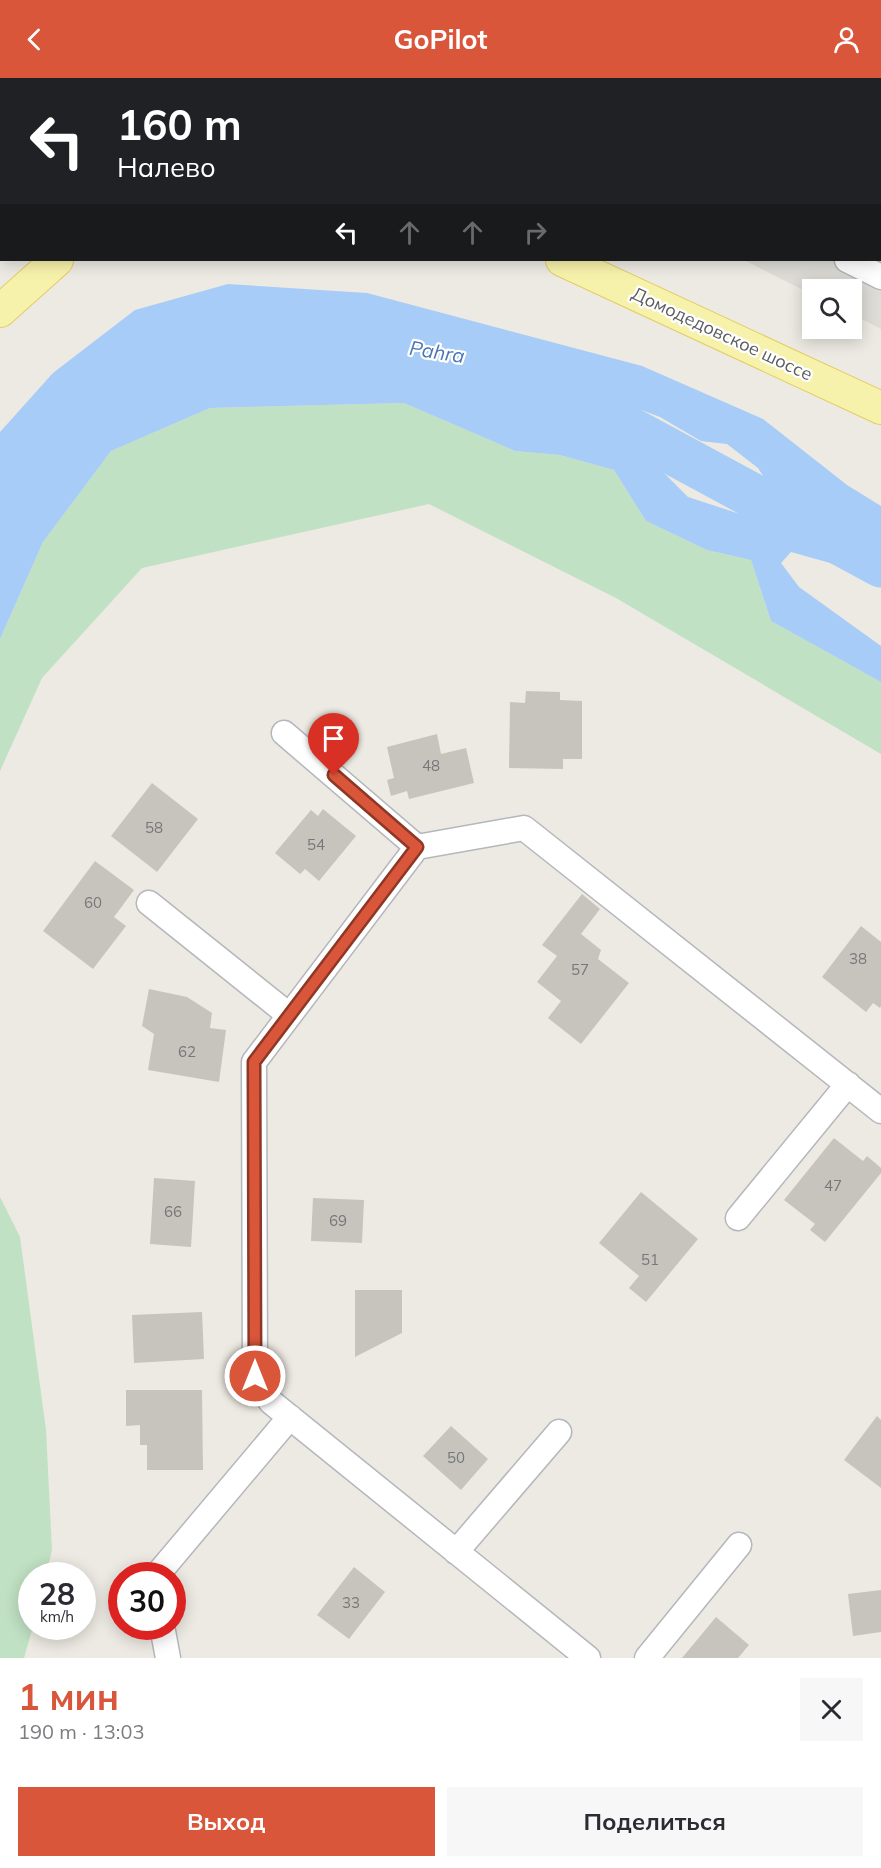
<!DOCTYPE html>
<html lang="ru">
<meta charset="utf-8">
<style>
:root{--surface:#fff;--page:#f7f7f7;--text:#2b2b33;--muted:#7c7c81;--accent:#d9563a}
body{margin:0;font-family:Mulish,sans-serif;background:var(--page);color:var(--text);height:100vh;display:flex;flex-direction:column;font-size:22px;white-space:nowrap}
*{box-sizing:border-box;margin:0}
p{font-size:20px;color:var(--muted)}
.icon{flex:none;width:33px;height:33px;fill:none;stroke:currentColor;stroke-width:2;stroke-linecap:round;stroke-linejoin:round}
.map{position:relative;height:1580px;overflow:hidden}
.sheet{display:flex;flex-direction:column;background:var(--surface);flex:1}
.sheet>*{flex:none}
.hud{position:absolute;left:0px;top:0px;width:882px;height:183px;box-shadow:0 3px 15px #0003;background:#202124;color:#fff;overflow:hidden}
.fabs{position:absolute;left:802px;top:201px;display:grid;gap:12px}
.fabs a{display:grid;place-items:center;width:60px;height:60px;border-radius:0px;background:var(--surface);box-shadow:0 3px 15px #0003;font-size:30px}
.speed{position:absolute;left:18px;top:1484px;display:flex;gap:12px;font-size:30px;font-weight:700;text-align:center}
.speed>*{display:grid;place-content:center;width:78px;height:78px;border-radius:50%;background:var(--surface);box-shadow:0 3px 15px #0003;line-height:1}
.speed small{font-size:15px;font-weight:400}
.speed .limit{border:9px solid #d22;background:#fff;color:#111}
.pin{position:absolute;display:grid;place-items:center;width:51px;height:51px;color:#fff;margin:-62px -26px;border-radius:50% 50% 50% 0;rotate:-45deg;box-shadow:0 0 6px #0007}
.pin .icon{rotate:45deg}
.me{position:absolute;width:66px;margin:-33px;rotate:0deg;stroke-linejoin:round;filter:drop-shadow(0 0 4px #0008)}
.turn{display:flex;align-items:center;gap:21px;height:126px;padding:0 18px;font-size:27px}
.turn .icon{width:78px;height:78px;stroke-width:2.5}
.turn b{display:block;font-size:42px;line-height:51px}
.lanes{display:flex;align-items:center;height:57px;padding:0 18px;background:#0003;justify-content:center;gap:30px;direction:ltr}
.lanes .off{opacity:.35}
.round{display:grid;place-items:center;flex:none;width:63px;height:63px;border-radius:0px;background:var(--page)}
.head{display:flex;align-items:center;justify-content:space-between;height:102px;padding:0 18px}
h1{font-size:36px;font-weight:700;line-height:45px;color:var(--accent)}
.cta{display:flex;gap:12px;margin-top:auto;padding:12px 18px}
.cta a{flex:1;height:69px;border-radius:0px;background:var(--accent);color:#fff;font-size:24px;font-weight:700;line-height:69px;text-align:center}
.cta a+a{background:var(--page);color:var(--text)}
header{display:flex;justify-content:space-between;align-items:center;height:78px;padding:0 18px;background:var(--accent);color:#fff;font-size:27px;font-weight:700}
.map>svg:first-child{display:block}
</style>
<header><svg class="icon" aria-label="back" viewBox="0 0 24 24"><path d="M15 5l-7 7 7 7"/></svg>GoPilot<svg class="icon" aria-label="person" viewBox="0 0 24 24"><circle cx="12" cy="8" r="4"/><path d="M4 21q1-7 8-7t8 7"/></svg></header>
<div class="map">
<svg width="881" height="1580" viewBox="0 0 881 1580">
<rect width="100%" height="100%" fill="#eceae2"/>
<path fill="#dddcd6" d="M752,0h129v251l-29,-15v-24h-39v5l-69,-35h136v-180l-129,-1z"/>
<path fill="#c0e1c3" d="M404,325l111,48 45,4 54,15 32,51 61,29 44,10 20,61 110,61v72l-265,-156 -187,-94 -287,64 -100,110 -42,93v-132l43,-97 68,-91 99,-43z
M0,1119l20,40 26,193 6,120 -6,25h-14l1,51 -9,32h-24z"/>
<path fill="#a6ccf7" fill-rule="evenodd" d="M228,206l139,9 275,73 121,53 84,66 34,21v81l-40,-21 -50,-14 -10,11 18,24 82,59v36l-110,-61 -20,-61 -44,-10 -61,-29 -32,-51 -54,-15 -45,-4 -111,-48 -194,5 -99,43 -68,91 -43,97v-207l53,-59 82,-63zM599,316l61,23 41,24 26,3 31,24 13,20 21,13 -13,34 -36,-20 -55,-18 -25,-25 -38,-31z"/>
<g fill="none" stroke-linecap="round" stroke-linejoin="round">
<path stroke="#a6ccf7" stroke-width="45" d="M559,313l322,174"/>
</g>
<path fill="#c7c4be" d="M526,613l34,1v8l22,1v58h-19v10l-54,-1 1,-66 15,1z
M437,656l4,20 25,-6 8,35 -65,16 -2,-8 -16,5 -4,-16 7,-2 -7,-31z
M152,705l46,36 -41,53 -46,-36z
M323,731l33,27 -37,45 -14,-12 -5,5 -25,-21 36,-43 7,6z
M95,783l39,29 -20,27 12,9 -33,43 -50,-38z
M582,816l18,15 -19,25 20,16 -3,9 31,24 -48,61 -33,-26 13,-17 -24,-19 20,-26 -15,-11z
M861,848l20,16v64l-1,2 -7,-5 -7,9 -44,-35z
M149,911l38,8 25,16 -2,15 16,2 -7,52 -71,-12 6,-36 -12,-8z
M834,1060l29,23 4,-5 14,12v5l-56,69 -15,-12 5,-6 -31,-24z
M154,1100l41,3 -4,66 -41,-3z
M641,1114l57,47 -52,63 -17,-14 10,-12 -40,-33z
M313,1120l51,2 -2,43 -51,-2z
M355,1212h47v43l-47,24z
M202,1234l2,47 -70,4 -2,-48z
M126,1312h76l1,80h-56v-25h-7v-20l-14,1z
M877,1338l4,4v68l-37,-28z
M451,1348l37,33 -27,31 -38,-34z
M354,1489l31,25 -36,47 -32,-24z
M881,1512v42l-28,4 -5,-42z
M716,1539l33,28 -11,13h-56z"/>
<g fill="none" stroke-linecap="round" stroke-linejoin="round">
<defs>
<path id="minor" d="M251,2l1,-2
M798,2l1,-2
M847,182l34,17
M284,655l133,114
M149,825l140,112
M738,1140l110,-134
M456,1474l103,-120
M157,1497l133,-158
M162,1548l6,32
M588,1580l-317,-256 -16,-26 -1,-314 163,-215 107,-19 357,283
M647,1580l92,-113"/>
<path id="major" d="M184,0l3,2
M562,182l319,148
M0,233l57,-51"/>
</defs>
<use href="#minor" stroke="#b4b7bb" stroke-width="27"/>
<use href="#major" stroke="#e4cc62" stroke-width="34"/>
<use href="#minor" stroke="#fff" stroke-width="24"/>
<use href="#major" stroke="#f7f2ab" stroke-width="32"/>
</g>
<g fill="none" stroke-linecap="round" stroke-linejoin="round">
<defs>
<path id="route" d="M255,1298l-1,-314 163,-215 -83,-72"/>
</defs>
<use href="#route" stroke="#8d3826" stroke-width="15"/>
<use href="#route" stroke="#d9563a" stroke-width="10"/>
</g>
<g text-anchor="middle" stroke-width="4.5" stroke-linejoin="round" paint-order="stroke">
<g font-size="15" fill="#757778">
<text x="431" y="693">48</text>
<text x="154" y="755">58</text>
<text x="316" y="772">54</text>
<text x="93" y="830">60</text>
<text x="858" y="886">38</text>
<text x="580" y="897">57</text>
<text x="187" y="979">62</text>
<text x="833" y="1113">47</text>
<text x="173" y="1139">66</text>
<text x="338" y="1148">69</text>
<text x="650" y="1187">51</text>
<text x="456" y="1385">50</text>
<text x="351" y="1530">33</text>
</g>
<g font-size="18" fill="#5a5d61" stroke="#fff">
<text transform="translate(722 256) rotate(25)" y="6">Домодедовское шоссе</text>
</g>
<g font-size="20" font-style="italic" fill="#4c76b7" stroke="#fff">
<text transform="translate(437 274) rotate(9)" y="7">Pahra</text>
</g>
</g>
</svg>
<div class="fabs">
<a><svg class="icon" aria-label="search" viewBox="0 0 24 24"><circle cx="10" cy="10" r="6"/><path d="M15 15l6 6"/></svg></a>
</div>
<div class="speed"><div>28<small>km/h</small></div><div class="limit">30</div></div>
<div class="pin" style="left:334px;top:697px;background:#d93025"><svg class="icon" aria-label="arrive" viewBox="0 0 24 24"><path d="M6 21V4h12l-3 4 3 4H6"/></svg></div>
<svg class="me" style="left:255px;top:1298px" viewBox="-20 -20 40 40"><circle r="17" fill="#d9563a" stroke="#fff" stroke-width="3"/><path d="M0-11L8 9 0 5-8 9z" fill="#fff"/></svg>
<div class="hud">
<div class="turn"><svg class="icon" aria-label="left" viewBox="0 0 24 24"><path d="M17 20v-9H6M10 6l-5 5 5 5"/></svg><div><b>160 m</b>Налево</div></div>
<div class="lanes"><svg class="icon" aria-label="left" viewBox="0 0 24 24"><path d="M17 20v-9H6M10 6l-5 5 5 5"/></svg><svg class="icon off" aria-label="ahead" viewBox="0 0 24 24"><path d="M12 20V5M6 11l6-6 6 6"/></svg><svg class="icon off" aria-label="ahead" viewBox="0 0 24 24"><path d="M12 20V5M6 11l6-6 6 6"/></svg><svg class="icon off" aria-label="right" viewBox="0 0 24 24"><path d="M7 20v-9h11M14 6l5 5-5 5"/></svg></div>
</div>
</div>
<section class="sheet">
<div class="head"><div><h1>1 мин</h1><p>190 m · 13:03</p></div><a class="round"><svg class="icon" aria-label="close" viewBox="0 0 24 24"><path d="M6 6l12 12M18 6L6 18"/></svg></a></div>
<div class="cta"><a>Выход</a><a>Поделиться</a></div>
</section>
